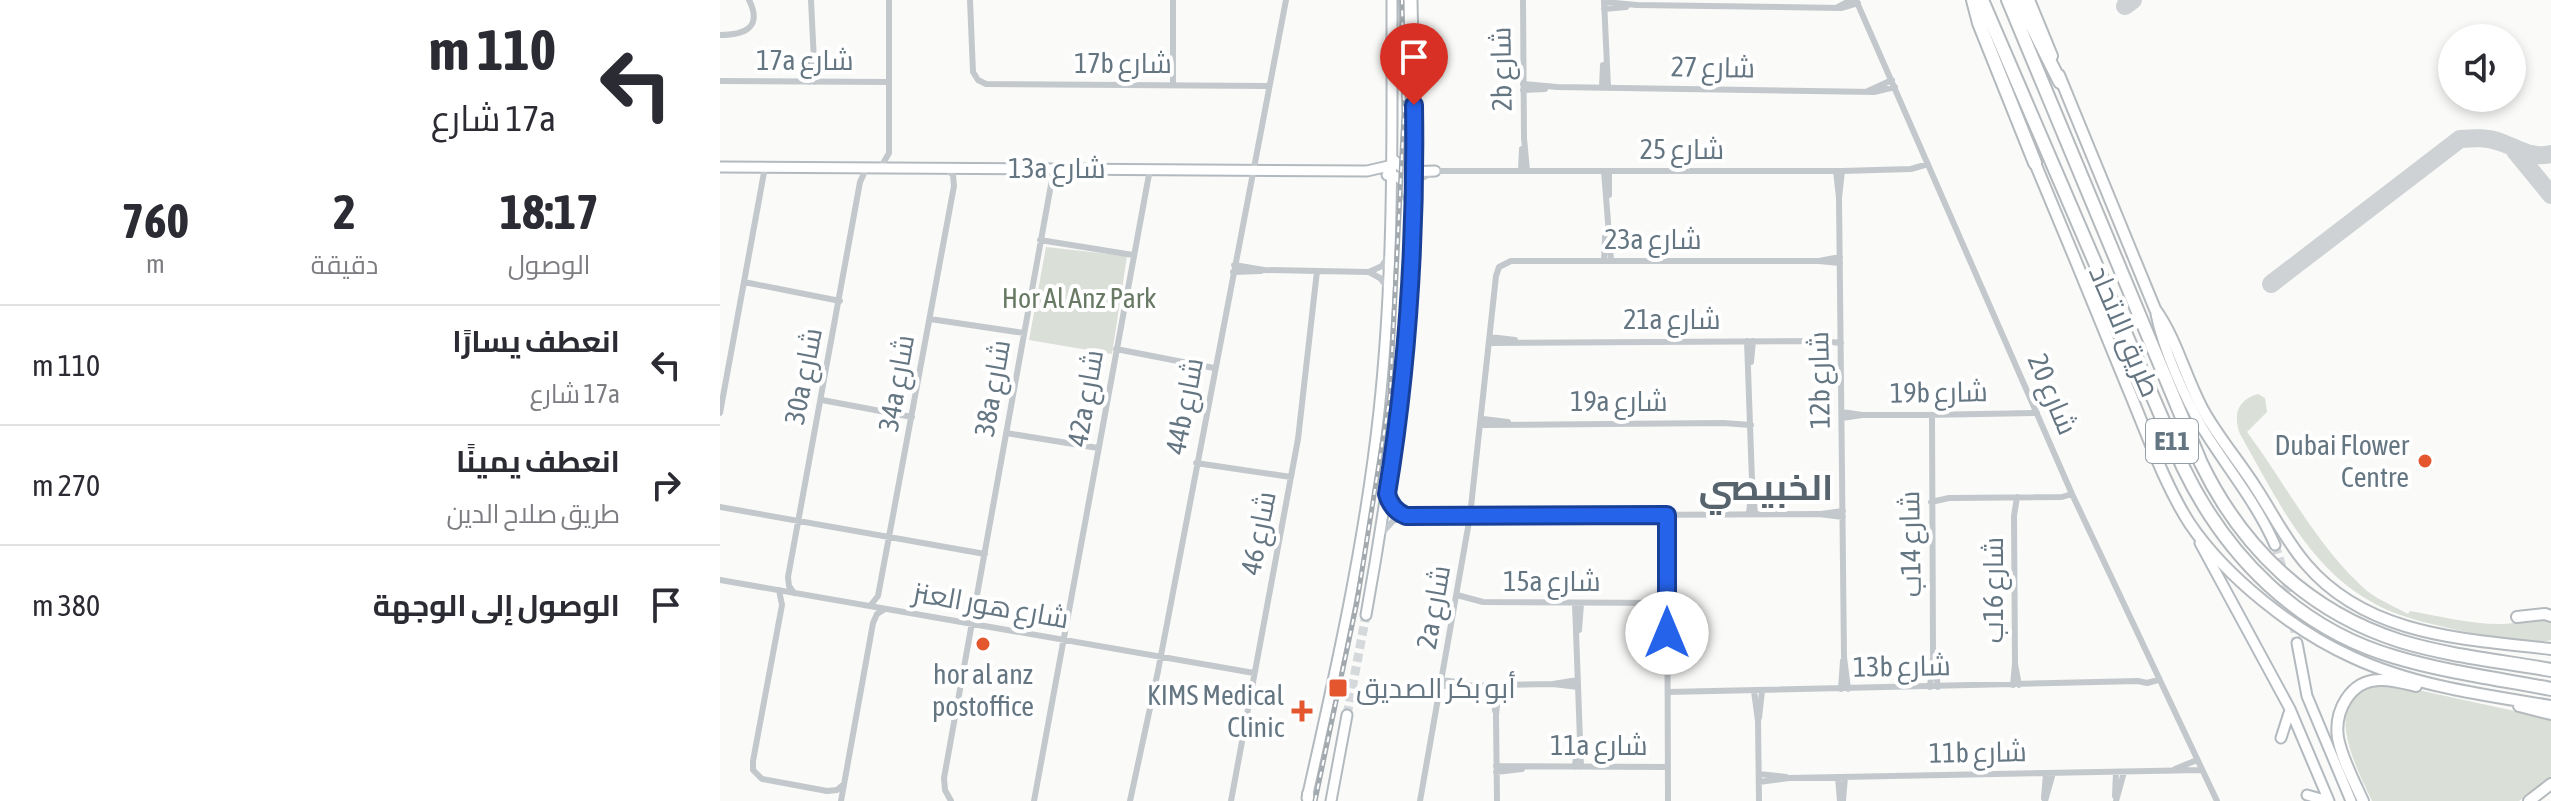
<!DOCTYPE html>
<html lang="ar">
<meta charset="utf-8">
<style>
:root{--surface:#fff;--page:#f2f2f3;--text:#2b2b33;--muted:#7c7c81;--line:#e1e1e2}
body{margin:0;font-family:"Asap Condensed",Cairo,sans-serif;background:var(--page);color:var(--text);direction:rtl;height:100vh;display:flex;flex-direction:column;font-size:30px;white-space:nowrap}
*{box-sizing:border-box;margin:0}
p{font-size:26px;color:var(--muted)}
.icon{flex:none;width:44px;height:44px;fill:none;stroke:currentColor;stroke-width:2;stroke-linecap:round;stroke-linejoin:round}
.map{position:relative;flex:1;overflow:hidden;direction:ltr}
.drawer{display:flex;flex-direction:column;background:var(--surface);width:720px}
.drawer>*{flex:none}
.banner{background:#fff;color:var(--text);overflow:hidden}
.buttons{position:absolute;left:1718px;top:24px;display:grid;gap:16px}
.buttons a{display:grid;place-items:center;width:88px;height:88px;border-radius:50%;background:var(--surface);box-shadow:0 4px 12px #0003;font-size:40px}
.pin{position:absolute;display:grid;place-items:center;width:68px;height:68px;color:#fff;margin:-82px -34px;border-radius:50% 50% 50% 0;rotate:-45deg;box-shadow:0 0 8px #0007}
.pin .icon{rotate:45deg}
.me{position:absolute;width:88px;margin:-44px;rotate:0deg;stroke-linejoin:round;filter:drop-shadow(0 0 6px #0008)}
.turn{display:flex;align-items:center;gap:28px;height:168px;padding:0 32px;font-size:36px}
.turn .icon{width:104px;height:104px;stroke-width:2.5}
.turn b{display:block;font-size:56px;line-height:68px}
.eta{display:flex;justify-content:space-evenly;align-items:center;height:136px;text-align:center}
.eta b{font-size:48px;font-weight:700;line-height:56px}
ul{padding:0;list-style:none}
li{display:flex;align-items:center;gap:24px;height:120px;padding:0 32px;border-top:2px solid var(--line)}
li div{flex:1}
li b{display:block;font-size:30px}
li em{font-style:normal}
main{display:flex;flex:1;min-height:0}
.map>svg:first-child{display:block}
</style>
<main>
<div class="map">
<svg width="1831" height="801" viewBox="0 0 1831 801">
<rect width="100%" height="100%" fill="#fafaf8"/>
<path fill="#dadfd7" d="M326,247l81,9 -15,98 -83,-14z
M1538,394l7,4 2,14 -20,20c39,52 70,115 120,159 13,10 31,17 41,23l2,-3c29,5 60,13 90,13 18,1 34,-9 51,-5v21c-19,6 -65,-3 -85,-8 -30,-7 -62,-13 -89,-27 -68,-35 -100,-106 -137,-171 -7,-19 -3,-34 18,-40z
M1666,683l165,36v58l-32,24h-147c-18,-38 -56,-110 14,-118z"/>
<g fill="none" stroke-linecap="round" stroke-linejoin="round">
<path stroke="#ced2d4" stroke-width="18" d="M1405,6l8,-6
M1795,151l36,44
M1551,284l189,-145c14,-1 27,-2 40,3 18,6 31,17 51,12"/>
<path stroke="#d5d9db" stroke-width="9" stroke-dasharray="9 4.5" stroke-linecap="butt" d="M1555,545l10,31 12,67
M627,715l19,-100"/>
<defs>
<path id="secondary" d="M685,0l1,84 4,15
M674,160l12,12 29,-1
M0,167l647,4 26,-6
M667,175l11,2 7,6 4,15
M1436,314c7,34 29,85 47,115 24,39 53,73 72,116
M1480,543l90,166 39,92
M646,615c26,-144 45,-287 49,-433 2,-61 -2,-122 -3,-182
M1577,643l10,53 44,105
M1561,738l8,-25
M1587,795l21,6
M587,798c29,-128 58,-257 72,-387 15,-137 13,-274 13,-411
M611,801l16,-86"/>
<path id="primary" d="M1309,0l23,56
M1339,75l96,234c21,29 30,67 47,99 15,28 37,53 54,80 17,26 30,53 50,76 61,72 158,75 245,85
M1315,163c31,74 62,149 92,223 19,45 37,98 63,138 36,53 104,107 162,133 62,29 132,38 199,49
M1797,617l28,-3 6,2
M1799,706l32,8
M588,794l1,7
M1643,801c-9,-20 -21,-42 -25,-63 -4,-27 12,-57 41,-58 12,-1 25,3 37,6
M1809,801l22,-17"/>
<path id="highway" d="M1253,0l6,23 56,140
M1262,0l201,467c43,89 115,162 212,190 50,15 104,22 156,32
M1288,0l193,463c41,85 108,149 199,178 49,15 101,20 151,29
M1299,0l41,82"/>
</defs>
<use href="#secondary" stroke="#b3babf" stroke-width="13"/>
<use href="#primary" stroke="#b5babe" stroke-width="14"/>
<use href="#highway" stroke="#b4b9bd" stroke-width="16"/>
<path stroke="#c3c8cc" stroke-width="6" d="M91,0l4,82
M250,0l3,72 5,8 8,4 282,2
M803,0l1,138 3,33
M884,0l4,87
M1136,0l216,494 145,307
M884,2l33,3 204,3 17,-5
M1118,7l13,-7
M884,9l22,-2
M0,35c24,0 43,-7 29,-35
M0,81l169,1
M89,82l1,-23
M803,84l34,3 317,5 21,-5
M453,86v-86
M882,87l1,-22
M803,90l22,-1
M1148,91l24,-11
M161,167l8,-14v-153
M801,171l1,-22
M884,171l7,90
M1116,171l3,27
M1122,171l-3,27 5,459 4,32
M695,188l7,-10 13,-7h407l69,-2 17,-5
M889,195v-24
M320,240l93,15
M884,261l1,-24
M1099,261l21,-4
M514,265l30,5 105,2 13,-6 6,-9
M513,272l28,-1
M649,272l11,6 7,9
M24,282l96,19
M210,319l94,14
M770,337l25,3
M1027,341l5,140 -3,33
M770,343l331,-2 20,2
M396,349l98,19
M1031,362l2,-21
M102,400l90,17
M1122,412l20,3h64l111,-2
M0,413l45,-246
M1212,415l1,239 5,33
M1122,418l20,-3
M763,419l25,3
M762,425l241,-2 28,2
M286,433l92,15
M476,463l95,14
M1033,489l2,25
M668,496l8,14 10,6
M1211,502l18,-4 113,-1 10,-3
M0,507l265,47
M1101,514l22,-3
M947,515l1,286
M661,534l12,-13 13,-5 413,-2 24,3
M0,580l534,93
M59,590l3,15 -29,156v9l9,9 65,12 10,-1 7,-6
M74,593l-5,-7 -1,-9 72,-395 7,-15
M737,595l26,7 184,1
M855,604l6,163
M150,606l8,-10 76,-410 -1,-11 -8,-7
M859,630l2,-26
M1295,664l4,21
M722,680l22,3
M772,684l3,27
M833,684l25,-4
M1293,685l2,-21 -1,-148 3,-19
M721,686l112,-2 25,3
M1210,687l3,-29
M1121,689l2,-28
M1034,691l4,30 1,80
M948,692l470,-11 9,2 11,-3
M1039,718l3,-27
M776,766l172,1
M855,767l2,-21
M1455,769l22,-9
M776,772l26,-3
M1039,774l27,3
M1118,777l2,24
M1039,782l30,-4 413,-8
M1395,796l1,-24
M1324,798l2,-25
M121,801l32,-178 4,-9 8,-5
M231,801l-6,-11 -1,-12 110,-610
M314,801l116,-632
M410,801l28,-130 128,-671
M511,801l67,-362 19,-168
M700,801l50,-285 26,-240 3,-9 12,-6h308l21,2
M777,801l-1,-86 3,-31
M1123,801l2,-24
M1325,801l8,-28
M1396,801l8,-29"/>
<use href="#secondary" stroke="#fff" stroke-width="9"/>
<use href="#primary" stroke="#fff" stroke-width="10"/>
<use href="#highway" stroke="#fff" stroke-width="12"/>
<defs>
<path id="rail" d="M595,801l42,-199 33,-207 14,-281 -2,-114"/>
</defs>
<use href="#rail" stroke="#a2aab0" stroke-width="5"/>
<use href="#rail" stroke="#fff" stroke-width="2" stroke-dasharray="6" stroke-linecap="butt"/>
</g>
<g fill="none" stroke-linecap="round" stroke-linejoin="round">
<defs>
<path id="route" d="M694,105c2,130 -6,261 -27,389 3,11 9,18 19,22l261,-1v118"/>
</defs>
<use href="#route" stroke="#184099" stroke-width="20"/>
<use href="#route" stroke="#2563eb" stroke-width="14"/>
</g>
<g fill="#e4572e" stroke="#fff" stroke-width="3">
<circle cx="1705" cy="461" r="8"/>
<circle cx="263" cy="644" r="8"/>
<rect x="608" y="678" width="20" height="20" rx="4"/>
<path d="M578 699h8v8h8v8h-8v8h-8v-8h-8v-8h8z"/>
</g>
<g text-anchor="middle" stroke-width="8" stroke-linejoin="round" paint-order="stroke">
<rect fill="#fff" stroke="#939fa8" stroke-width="2" x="1426" y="419" width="52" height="44" rx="6"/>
<g font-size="26" font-weight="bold" fill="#657683">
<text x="1452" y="450">E11</text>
</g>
<g font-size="28" fill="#657683" stroke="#fff">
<text x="85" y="70">17a شارع</text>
<text x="403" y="73">17b شارع</text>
<text transform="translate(993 67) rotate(1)" y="10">شارع 27</text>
<text transform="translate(781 69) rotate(-91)" y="10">2b شارع</text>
<text x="962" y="159">شارع 25</text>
<text x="337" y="178">13a شارع</text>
<text x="933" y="249">23a شارع</text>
<text x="952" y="329">21a شارع</text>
<text transform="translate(1405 331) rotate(67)" y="10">طريق الاتحاد</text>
<text transform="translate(83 376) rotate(-79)" y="10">30a شارع</text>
<text transform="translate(1099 380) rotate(-91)" y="10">12b شارع</text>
<text transform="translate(176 383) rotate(-80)" y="10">34a شارع</text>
<text transform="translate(272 388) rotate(-80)" y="10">38a شارع</text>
<text transform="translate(1219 392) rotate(-1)" y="10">19b شارع</text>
<text transform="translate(1333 394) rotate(67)" y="10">شارع 20</text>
<text transform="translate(365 398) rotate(-80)" y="10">42a شارع</text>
<text x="899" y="411">19a شارع</text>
<text transform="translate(464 406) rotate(-79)" y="10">44b شارع</text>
<text transform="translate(538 533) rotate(-79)" y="10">شارع 46</text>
<text transform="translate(1190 544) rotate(-91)" y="10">شارع 14ب</text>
<text x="832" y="591">15a شارع</text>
<text transform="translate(1273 590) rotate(-90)" y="10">شارع 16ب</text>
<text transform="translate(271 605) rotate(10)" y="10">شارع هور العنز</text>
<text transform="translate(713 607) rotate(-80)" y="10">2a شارع</text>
<text transform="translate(1182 666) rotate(-1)" y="10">13b شارع</text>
<text x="879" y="755">11a شارع</text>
<text transform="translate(1258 752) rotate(-1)" y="10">11b شارع</text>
</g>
<g font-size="28" fill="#687a64" stroke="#fff">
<text x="359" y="308">Hor Al Anz Park</text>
</g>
<g font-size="28" fill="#657683" stroke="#fff" text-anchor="end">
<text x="1689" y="455">Dubai Flower<tspan x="1689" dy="32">Centre</tspan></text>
<text x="263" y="684" text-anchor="middle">hor al anz<tspan x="263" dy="32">postoffice</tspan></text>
<text x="636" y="698" text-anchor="start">أبو بكر الصديق</text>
<text x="564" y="705">KIMS Medical<tspan x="564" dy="32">Clinic</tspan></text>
</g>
<g font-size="36" font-weight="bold" fill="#57646e" stroke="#fff">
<text x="1046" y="500">الخبيصي</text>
</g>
</g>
</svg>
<div class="buttons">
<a><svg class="icon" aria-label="sound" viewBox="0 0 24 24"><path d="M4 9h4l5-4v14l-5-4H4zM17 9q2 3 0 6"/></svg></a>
</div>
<div class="pin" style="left:694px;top:105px;background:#d93025"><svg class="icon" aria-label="arrive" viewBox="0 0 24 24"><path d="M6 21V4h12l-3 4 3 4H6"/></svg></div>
<svg class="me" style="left:947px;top:633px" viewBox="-20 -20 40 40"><circle r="19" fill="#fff"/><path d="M0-13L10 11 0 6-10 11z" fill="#2563eb"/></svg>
</div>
<section class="drawer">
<div class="banner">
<div class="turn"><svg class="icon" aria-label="left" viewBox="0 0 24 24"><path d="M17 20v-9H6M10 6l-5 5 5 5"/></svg><div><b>110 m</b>17a شارع</div></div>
</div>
<div class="eta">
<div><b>18:17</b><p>الوصول</p></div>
<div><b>2</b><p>دقيقة</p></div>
<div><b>760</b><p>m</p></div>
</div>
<ul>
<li><svg class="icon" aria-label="left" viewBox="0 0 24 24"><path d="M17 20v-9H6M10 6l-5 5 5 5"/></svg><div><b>انعطف يسارًا</b><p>17a شارع</p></div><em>110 m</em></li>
<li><svg class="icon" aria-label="right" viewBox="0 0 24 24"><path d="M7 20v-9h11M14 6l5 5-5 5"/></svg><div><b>انعطف يمينًا</b><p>طريق صلاح الدين</p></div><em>270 m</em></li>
<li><svg class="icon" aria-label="arrive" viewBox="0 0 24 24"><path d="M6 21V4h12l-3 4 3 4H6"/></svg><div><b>الوصول إلى الوجهة</b></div><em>380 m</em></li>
</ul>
</section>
</main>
